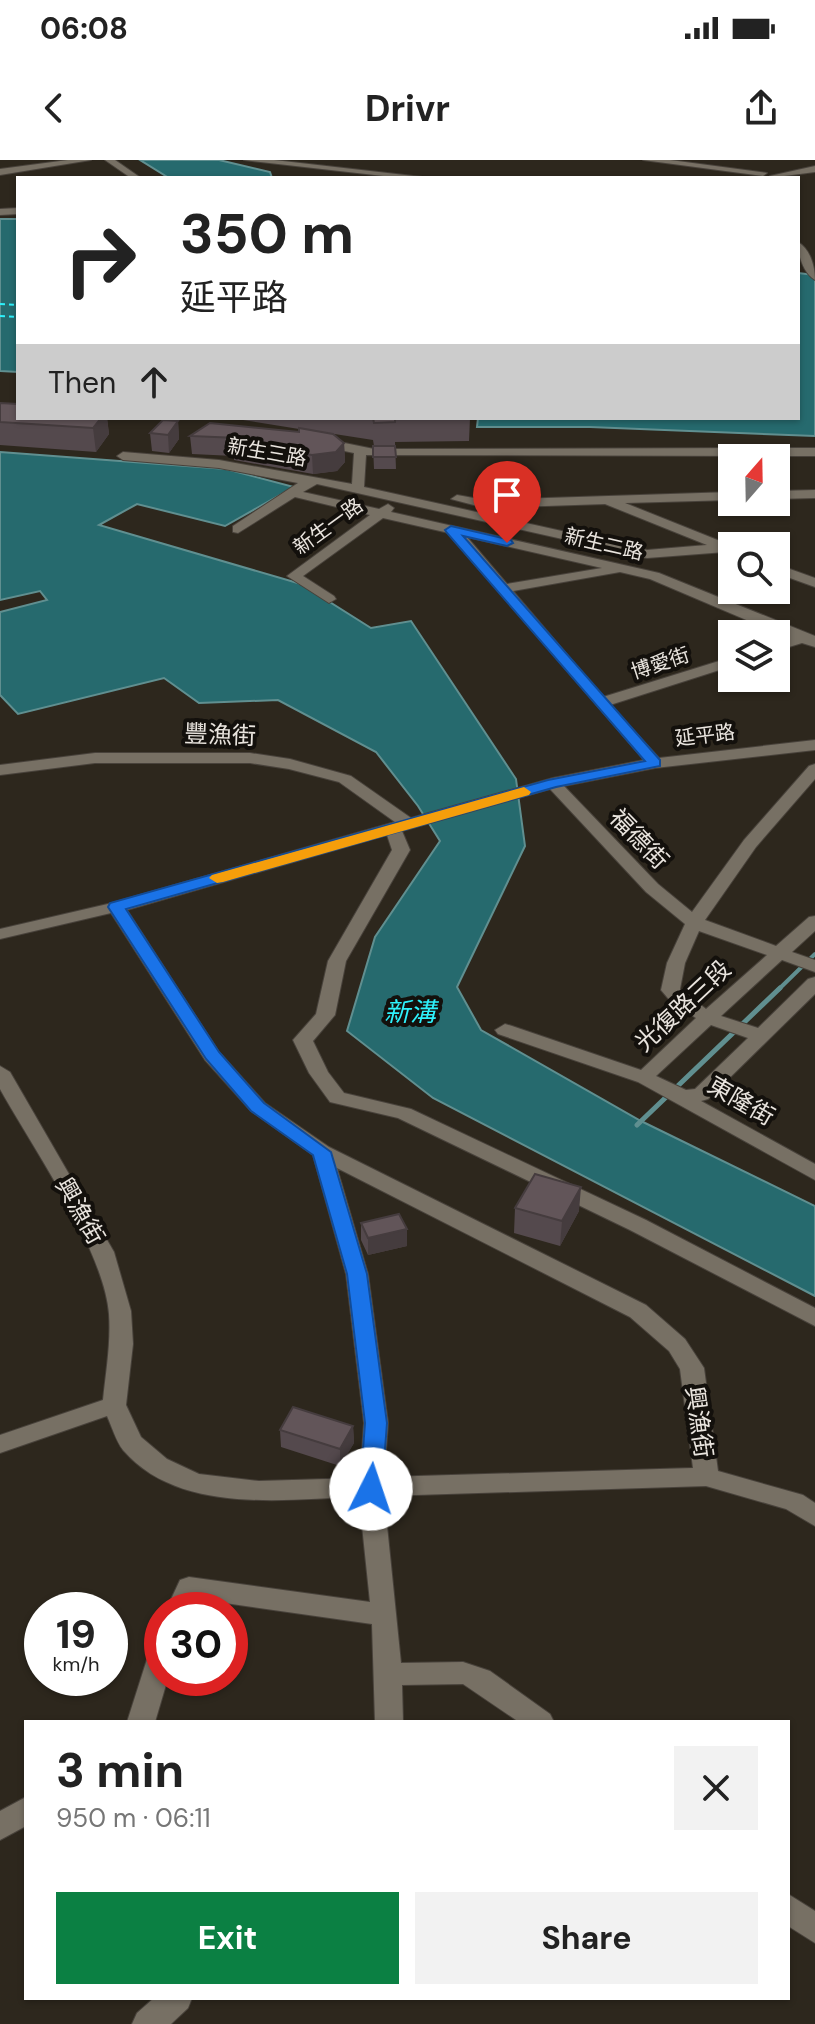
<!DOCTYPE html>
<meta charset="utf-8">
<style>
:root{--surface:#fff;--page:#f2f2f2;--text:#222;--muted:#767676;--accent:#0b8043}
body{margin:0;font-family:"DM Sans","Noto Sans TC",sans-serif;background:var(--page);color:var(--text);height:100vh;display:flex;flex-direction:column;font-size:30px;white-space:nowrap}
*{box-sizing:border-box;margin:0}
p{font-size:26px;color:var(--muted)}
.icon{flex:none;width:44px;height:44px;fill:none;stroke:currentColor;stroke-width:2;stroke-linecap:round;stroke-linejoin:round}
.map{position:relative;flex:1;overflow:hidden}
.panel{position:absolute;left:24px;top:1560px;width:766px;height:280px;display:flex;flex-direction:column;background:var(--surface);border-radius:0px;box-shadow:0 2px 6px #0004}
.panel>*{flex:none}
.hud{position:absolute;left:16px;top:16px;width:784px;height:244px;border-radius:0px;box-shadow:0 2px 6px #0004;background:#fff;color:var(--text);overflow:hidden}
.needle{width:52px;rotate:20deg}
.controls{position:absolute;left:718px;top:284px;display:grid;gap:16px}
.controls a{display:grid;place-items:center;width:72px;height:72px;border-radius:0px;background:var(--surface);box-shadow:0 2px 6px #0004;font-size:40px}
.speed{position:absolute;left:24px;top:1432px;display:flex;gap:16px;font-size:40px;font-weight:700;text-align:center}
.speed>*{display:grid;place-content:center;width:104px;height:104px;border-radius:50%;background:var(--surface);box-shadow:0 2px 6px #0004;line-height:1}
.speed small{font-size:20px;font-weight:400}
.speed .limit{border:12px solid #d22;background:#fff;color:#111}
.pin{position:absolute;display:grid;place-items:center;width:68px;height:68px;color:#fff;margin:-82px -34px;border-radius:50% 50% 50% 0;rotate:-45deg;box-shadow:0 0 8px #0007}
.pin .icon{rotate:45deg}
.me{position:absolute;width:88px;margin:-44px;rotate:4deg;stroke-linejoin:round;filter:drop-shadow(0 0 6px #0008)}
.turn{display:flex;align-items:center;gap:28px;height:168px;padding:0 32px;font-size:36px}
.turn .icon{width:104px;height:104px;stroke-width:2.5}
.turn b{display:block;font-size:56px;line-height:68px}
.then{display:flex;align-items:center;height:76px;padding:0 32px;background:#0003;gap:16px;font-size:30px}
.round{display:grid;place-items:center;flex:none;width:84px;height:84px;border-radius:0px;background:var(--page)}
.summary{display:flex;align-items:center;justify-content:space-between;height:136px;padding:0 32px}
h1{font-size:48px;font-weight:700;line-height:60px}
.button{display:flex;gap:16px;margin-top:auto;padding:16px 32px}
.button a{flex:1;height:92px;border-radius:0px;background:var(--accent);color:#fff;font-size:32px;font-weight:700;line-height:92px;text-align:center}
.button a+a{background:var(--page);color:var(--text)}
.status{display:flex;justify-content:space-between;align-items:center;height:56px;padding:0 40px;background:var(--surface);direction:ltr}
.status svg{height:22px;fill:currentColor}
header{display:flex;justify-content:space-between;align-items:center;height:104px;padding:0 32px;background:var(--surface);font-size:36px;font-weight:700}
.map>svg:first-child{display:block}
</style>
<div class="status"><b>06:08</b><svg viewBox="0 0 49 12"><path d="M0 12V9h3v3zM5 12V6h3v6zM10 12V3h3v9zM15 12V0h3v12zM26 1h20v11H26zM47 4h2v5h-2z"/></svg></div>
<header><svg class="icon" aria-label="back" viewBox="0 0 24 24"><path d="M15 5l-7 7 7 7"/></svg>Drivr<svg class="icon" aria-label="share" viewBox="0 0 24 24"><path d="M12 15V3M7 8l5-5 5 5M5 13v7h14v-7"/></svg></header>
<div class="map">
<svg width="815" height="1864" viewBox="0 0 815 1864">
<rect width="100%" height="100%" fill="#2d271d"/>
<path fill="#266a6e" stroke="#608f90" stroke-width="2" d="M140,0h79l51,12 2,6h-103z
M0,59h18v153l-18,-1z
M798,113l17,2v161l-225,-9h-113l1,-9h320z
M0,292l226,17 68,18 -69,39 -88,-22 -38,21 202,59 70,44 40,-7 105,158 9,67 -68,141 24,43 160,91 174,85v90l-382,-198 -86,-67 28,-94 65,-96 -22,-35 -42,-54 -98,-52 -79,3 -35,-25 -146,36 -18,-19v-83l47,-12 -7,-9 -40,9z"/>
<g fill="none" stroke-linecap="round" stroke-linejoin="round">
<path stroke="#608f90" stroke-width="4" d="M778,830l37,-36"/>
<path stroke="#608f90" stroke-width="5" d="M637,965l143,-137"/>
<path stroke="#2ef1fb" stroke-width="2" stroke-dasharray="5 4" stroke-linecap="butt" d="M0,144l18,1
M0,156l18,1"/>
<defs>
<path id="minor" d="M68,0h23l-91,15v-6z
M105,0h10l26,18h-10z
M643,0h27l97,13 -4,3z
M18,48v6l-18,1v-6z
M320,278l54,11 441,-1v8l-449,-1 -2,32 283,63 60,-5 -102,-41 -120,4 -34,-9 6,-4 28,5 247,-8v8l-107,3 105,42 2,3 -7,4 -78,6 -330,-74 -14,8 76,17 9,-5 6,4 -3,4 268,61 156,63v11l-13,-4 -26,8v-9l13,-4 -139,-59 -30,-7 -107,19 90,106 129,-40v9l-122,39 49,53 156,-18v10l-160,18 -91,18 94,98 34,28 52,-72 65,-74 6,-2v15l-59,68 -51,73 71,26 33,-29 6,-1v15l-23,21 23,8v12l-33,-12 -61,56 37,12 50,-49 7,-2v17l-107,105 -7,2 114,63v16l-177,-98 -140,-48 -3,-4 10,-6 7,2 129,44 55,-52 -24,-15 -11,-13 6,-27 18,-39 -39,-32 -96,-103 -148,42 8,19 -64,111 -11,54 -22,26 15,31 16,21 67,16 235,111 169,88v18l-185,-96 -232,-112 -68,-16 -21,-29 -16,-33 23,-26 12,-53 64,-111 -5,-15 -260,75 92,142 46,51 64,44 317,158 39,34 19,29 14,103 85,24 12,8v23l-29,-17 -80,-23 -322,10 17,167 62,-1 27,9 60,43 4,8h-35l-56,-38 -61,1 1,37h-28l-3,-98 -175,-25 -5,11h-26l14,-30 9,-3 181,25 -11,-105c-75,2 -180,18 -236,-47 -7,-9 -11,-23 -16,-34l-107,37v-18l103,-35c3,-29 8,-57 6,-86 -5,-64 -76,-166 -109,-225v-23l10,6 104,180 17,59 2,33 -7,61 15,32 26,22 32,15 60,7 101,-3 4,-55 -18,-149 -33,-119 -62,-44 -46,-51 -94,-147 -111,26v-10l112,-26 283,-81 -56,-40 -50,-13 -39,-6h-155l-95,12v-10l95,-12h155l40,6 61,17 60,42 142,-40 91,-18 -195,-227 -66,-15 -80,58 31,20 2,3 -7,4 -42,-27 83,-61 -75,-18 -57,36 -5,-1v-6l65,-43 -79,-15 -96,-8 -6,-4 6,-4 96,8 133,24 2,-31 -38,-8v-6zM467,377l135,31 -95,16zM699,771l68,24 -61,54 -26,-20 5,-26zM711,865l37,13 -53,51 -9,1 -30,-14zM337,1008l293,149 39,34 11,18 13,99 -309,9 4,-54 -20,-149z
M815,330v8l-39,1v-8z
M776,404l39,14v9l-39,-14z
M162,1482v36h6l-13,44h-28l22,-69 4,-8z
M26,1637v29l-26,14v-29z
M788,1734l27,17v32l-27,-17z
M154,1838h38l-4,10 -17,16h-39l5,-11z"/>
<path id="tertiary" d="M244,0h30l157,18h-30z
M815,6v6l-46,6 1,-2z
M798,82c12,7 17,24 17,38 -12,-7 -17,-25 -17,-38z"/>
</defs>
<use href="#minor" stroke="#48423b" stroke-width="2"/>
<use href="#tertiary" stroke="#48423b" stroke-width="2"/>
<use href="#minor" fill="#777064" fill-rule="evenodd"/>
<use href="#tertiary" fill="#777064" fill-rule="evenodd"/>
</g>
<path fill="#54494d" d="M0,243l107,15 2,16 -13,18 -96,-7z
M243,258h227l-1,23 -74,1 1,27h-22l-1,-23h1l-1,-6 -45,-7 16,10 1,19 -8,9 -24,3 -79,-14v-4l-42,-2 -2,-18 109,-4v-3l-56,-9z
M178,261l1,18 -10,14 -17,-2 -2,-18z
M515,1048l64,3 -19,35 -46,-13z
M361,1063l46,23 -39,9 -7,-15z
M353,1266l1,17 -14,23 -59,-19 -1,-17z"/>
<path fill="#453c3e" d="M101,258h6l2,16 -13,18 -3,-24z
M178,261l1,18 -10,14 -1,-18z
M344,283l1,19 -8,9 -24,3 -1,-19z
M581,1027l-2,24 -19,35 2,-25z
M407,1069v17l-39,9v-17z
M353,1266l1,17 -14,23v-17z"/>
<path fill="#625559" stroke="#453c3e" stroke-width="2" d="M0,243l18,1v14h83l-8,10 -93,-6z
M373,258h96h-74v4l-21,1z
M163,260l15,1 -10,14 -18,-2z
M210,263l89,9v-4l34,6 11,9 -8,9 -24,3 -79,-13 4,-4 -47,-2z
M373,286h22l1,11h-23z
M535,1014l46,13 -19,34 -47,-13z
M399,1054l8,15 -39,9 -7,-15z
M293,1247l60,19 -13,23 -60,-19z"/>
<path fill="#1a73e8" stroke="#114b97" stroke-width="2" d="M451,366l60,14 2,3 -6,3 -44,-10 197,224v6l-104,21 -430,122 93,143 45,51 67,49 36,122 20,149 -5,66 -3,6 -8,3 -8,-3 -3,-6 5,-66 -18,-149 -34,-119 -62,-44 -45,-52 -98,-152 2,-4 438,-123 97,-19 -198,-228 -2,-3z"/>
<path fill="#f59e0b" d="M524,627l7,5 -2,3 -306,87 -6,1 -8,-5 3,-3z"/>
<g text-anchor="middle" stroke-width="8" stroke-linejoin="round" paint-order="stroke">
<g font-size="20" fill="#e9e4de" stroke="#13100c">
<text transform="translate(267 292) rotate(10)" y="7">新生三路</text>
<text transform="translate(328 366) rotate(-36)" y="7">新生一路</text>
<text transform="translate(604 384) rotate(13)" y="7">新生二路</text>
<text transform="translate(660 503) rotate(-18)" y="7">博愛街</text>
<text transform="translate(705 575) rotate(-7)" y="7">延平路</text>
</g>
<g font-size="24" fill="#e9e4de" stroke="#13100c">
<text transform="translate(220 575) rotate(2)" y="8">豐漁街</text>
<text transform="translate(639 679) rotate(46)" y="8">福德街</text>
<text transform="translate(683 846) rotate(-43)" y="8">光復路三段</text>
<text transform="translate(741 941) rotate(30)" y="8">東隆街</text>
<text transform="translate(80 1051) rotate(60)" y="8">興漁街</text>
<text transform="translate(699 1262) rotate(82)" y="8">興漁街</text>
</g>
<g font-size="26" font-style="italic" fill="#2ef1fb" stroke="#13100c">
<text x="410" y="861">新溝</text>
</g>
</g>
</svg>
<div class="controls">
<a><svg class="needle" viewBox="-14 -14 28 28"><path d="M0-13l5 13h-10z" fill="#e53935"/><path d="M0 13l5-13h-10z" fill="#767676"/></svg></a>
<a><svg class="icon" aria-label="search" viewBox="0 0 24 24"><circle cx="10" cy="10" r="6"/><path d="M15 15l6 6"/></svg></a>
<a><svg class="icon" aria-label="layers" viewBox="0 0 24 24"><path d="M12 4l9 5-9 5-9-5zM3 14l9 5 9-5"/></svg></a>
</div>
<div class="speed"><div>19<small>km/h</small></div><div class="limit">30</div></div>
<div class="pin" style="left:507px;top:383px;background:#d93025"><svg class="icon" aria-label="arrive" viewBox="0 0 24 24"><path d="M6 21V4h12l-3 4 3 4H6"/></svg></div>
<svg class="me" style="left:371px;top:1329px" viewBox="-20 -20 40 40"><circle r="19" fill="#fff"/><path d="M0-13L10 11 0 6-10 11z" fill="#1a73e8"/></svg>
<div class="hud">
<div class="turn"><svg class="icon" aria-label="right" viewBox="0 0 24 24"><path d="M7 20v-9h11M14 6l5 5-5 5"/></svg><div><b>350 m</b>延平路</div></div>
<div class="then">Then<svg class="icon" aria-label="ahead" viewBox="0 0 24 24"><path d="M12 20V5M6 11l6-6 6 6"/></svg></div>
</div>
<section class="panel">
<div class="summary"><div><h1>3 min</h1><p>950 m · 06:11</p></div><a class="round"><svg class="icon" aria-label="close" viewBox="0 0 24 24"><path d="M6 6l12 12M18 6L6 18"/></svg></a></div>
<div class="button"><a>Exit</a><a>Share</a></div>
</section>
</div>
